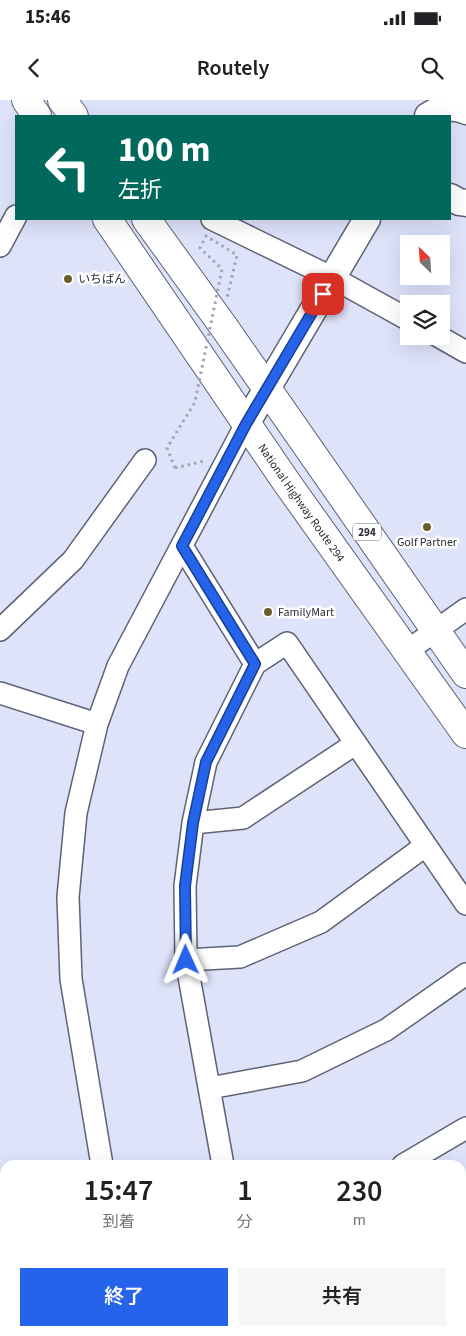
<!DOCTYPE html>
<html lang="ja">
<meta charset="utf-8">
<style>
:root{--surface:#fff;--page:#f6f6f6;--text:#202124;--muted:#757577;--accent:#2563eb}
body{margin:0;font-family:"Source Sans 3","Noto Sans JP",sans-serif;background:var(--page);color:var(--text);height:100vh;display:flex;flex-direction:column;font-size:19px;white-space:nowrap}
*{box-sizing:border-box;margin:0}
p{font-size:16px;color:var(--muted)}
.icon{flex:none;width:28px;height:28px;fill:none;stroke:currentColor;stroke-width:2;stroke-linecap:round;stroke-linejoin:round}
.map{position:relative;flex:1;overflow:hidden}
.sheet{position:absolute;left:0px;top:1060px;width:466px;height:176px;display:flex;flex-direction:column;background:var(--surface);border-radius:15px 15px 0 0;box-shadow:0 5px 20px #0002}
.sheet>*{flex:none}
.banner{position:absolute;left:15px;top:15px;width:436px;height:105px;border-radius:0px;box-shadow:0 5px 20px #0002;background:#00695c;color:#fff;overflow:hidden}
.needle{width:32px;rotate:335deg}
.tools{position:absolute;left:400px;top:135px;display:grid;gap:10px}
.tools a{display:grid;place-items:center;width:50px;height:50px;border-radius:0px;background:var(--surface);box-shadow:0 5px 20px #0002;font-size:25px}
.pin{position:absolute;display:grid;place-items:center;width:42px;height:42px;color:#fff;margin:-21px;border-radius:10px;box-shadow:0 2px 8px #0006}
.me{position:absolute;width:55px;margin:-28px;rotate:359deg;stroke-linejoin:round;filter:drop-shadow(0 0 4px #0008)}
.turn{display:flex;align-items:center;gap:18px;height:105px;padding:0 20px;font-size:22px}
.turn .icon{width:65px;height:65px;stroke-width:2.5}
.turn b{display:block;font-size:35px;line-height:42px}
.eta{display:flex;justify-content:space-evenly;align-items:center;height:85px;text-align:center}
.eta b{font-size:30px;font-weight:600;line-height:35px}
.primary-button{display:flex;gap:10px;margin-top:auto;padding:10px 20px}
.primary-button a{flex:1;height:58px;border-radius:0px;background:var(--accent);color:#fff;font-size:20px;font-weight:600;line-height:58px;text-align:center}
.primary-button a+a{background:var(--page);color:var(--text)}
.status{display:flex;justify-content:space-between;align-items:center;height:35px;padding:0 25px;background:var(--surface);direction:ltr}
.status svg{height:14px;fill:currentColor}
header{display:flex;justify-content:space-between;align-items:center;height:65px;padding:0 20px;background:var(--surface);font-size:22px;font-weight:600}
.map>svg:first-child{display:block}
</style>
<div class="status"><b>15:46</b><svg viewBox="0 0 49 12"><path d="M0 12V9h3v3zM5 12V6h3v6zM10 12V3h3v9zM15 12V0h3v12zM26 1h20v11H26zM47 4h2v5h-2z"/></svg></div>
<header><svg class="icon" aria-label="back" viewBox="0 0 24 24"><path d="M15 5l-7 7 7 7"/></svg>Routely<svg class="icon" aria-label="search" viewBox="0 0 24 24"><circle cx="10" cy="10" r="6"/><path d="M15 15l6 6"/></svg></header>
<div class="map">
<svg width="466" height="1236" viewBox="0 0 466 1236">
<rect width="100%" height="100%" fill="#dee3fa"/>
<path fill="#b5bdf0" d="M5,1167v64h100l1,5h-106v-68z"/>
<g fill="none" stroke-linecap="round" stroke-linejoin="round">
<defs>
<path id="minor" d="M212,119l121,59 76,42
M0,146l16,-30
M438,236l28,16
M182,446l73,118
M0,530l73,-70 72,-100
M407,551l59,-42
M0,593l97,31
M193,723l50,-5 112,-74
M186,860l54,-3 81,-35 104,-76
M210,988l92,-17 84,-41 80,-56
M102,1065l-31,-186 -3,-82 8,-84 21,-89 21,-58 128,-242
M223,1065l-37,-205 -1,-74 8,-63 13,-61 49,-98 32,-21 179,261
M403,1065l63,-37
M0,1153l5,-1
M461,1222l5,-7
M129,1231l1,5
M404,1231l7,5
M250,1235l28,-4"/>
<path id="major" d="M428,16c11,-7 25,-12 38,-5
M450,97l9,5 7,1
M246,324l121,-205"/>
<g id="highway">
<path d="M26,0l11,16"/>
<path d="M62,0l12,16"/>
<path id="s1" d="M107,119l180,264 179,251"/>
<path d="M146,119l78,108 242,347"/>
</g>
</defs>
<use href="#minor" stroke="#5e6275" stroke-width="24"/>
<use href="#major" stroke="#5e6275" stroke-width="29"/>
<use href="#highway" stroke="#5e6275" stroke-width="30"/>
<path stroke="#a1a5b7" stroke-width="3" stroke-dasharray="2.5 4" stroke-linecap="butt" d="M175,368l29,-7"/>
<use href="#minor" stroke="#fff" stroke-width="21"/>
<use href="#major" stroke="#fff" stroke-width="26"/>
<use href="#highway" stroke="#fff" stroke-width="28"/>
<path stroke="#a1a5b7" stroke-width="3" stroke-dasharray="2.5 4" stroke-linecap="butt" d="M175,368l-8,-20 28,-46 27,-133 -22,-21 6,-12 31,19 -10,43"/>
</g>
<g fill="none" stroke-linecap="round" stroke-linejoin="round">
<defs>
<path id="route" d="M186,860l-1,-74 8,-63 13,-61 49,-98 -73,-118 64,-122 77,-130"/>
</defs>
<use href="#route" stroke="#184099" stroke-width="12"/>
<use href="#route" stroke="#2563eb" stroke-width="9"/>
</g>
<g fill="#695e2b" stroke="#fff" stroke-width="2">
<circle cx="68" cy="179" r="5"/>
<circle cx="427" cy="427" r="5"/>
<circle cx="268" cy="512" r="5"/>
</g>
<g text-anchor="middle" stroke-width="5" stroke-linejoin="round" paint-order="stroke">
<rect fill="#fff" stroke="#6b6d73" stroke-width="1" x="353" y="423.5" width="28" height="17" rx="4"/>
<g font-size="11" font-weight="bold" fill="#2c2e37">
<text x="367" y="436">294</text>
</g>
<g font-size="12" fill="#2c2e37" stroke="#fff" text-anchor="start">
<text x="78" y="183">いちばん</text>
<text x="427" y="446" text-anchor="middle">Golf Partner</text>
<text x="278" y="516">FamilyMart</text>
</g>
<g font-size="12" fill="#2c2e37" stroke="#fff">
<text dy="4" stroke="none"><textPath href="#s1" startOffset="344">National Highway Route 294</textPath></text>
</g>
</g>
</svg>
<div class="tools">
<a><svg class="needle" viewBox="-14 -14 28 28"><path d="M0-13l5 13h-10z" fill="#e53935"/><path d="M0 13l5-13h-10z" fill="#757577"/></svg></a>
<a><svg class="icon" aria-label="layers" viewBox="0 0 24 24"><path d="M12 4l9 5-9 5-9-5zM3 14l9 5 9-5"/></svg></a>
</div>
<div class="pin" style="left:323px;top:194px;background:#d93025"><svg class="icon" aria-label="arrive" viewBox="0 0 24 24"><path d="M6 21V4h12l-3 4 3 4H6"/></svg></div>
<svg class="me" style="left:186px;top:860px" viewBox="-20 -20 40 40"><path d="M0-17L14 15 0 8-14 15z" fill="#2563eb" stroke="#fff" stroke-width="4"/></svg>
<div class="banner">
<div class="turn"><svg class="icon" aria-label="left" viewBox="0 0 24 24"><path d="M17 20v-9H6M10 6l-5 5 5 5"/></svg><div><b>100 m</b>左折</div></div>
</div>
<section class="sheet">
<div class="eta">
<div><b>15:47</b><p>到着</p></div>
<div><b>1</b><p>分</p></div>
<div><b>230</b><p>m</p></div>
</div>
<div class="primary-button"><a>終了</a><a>共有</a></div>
</section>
</div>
